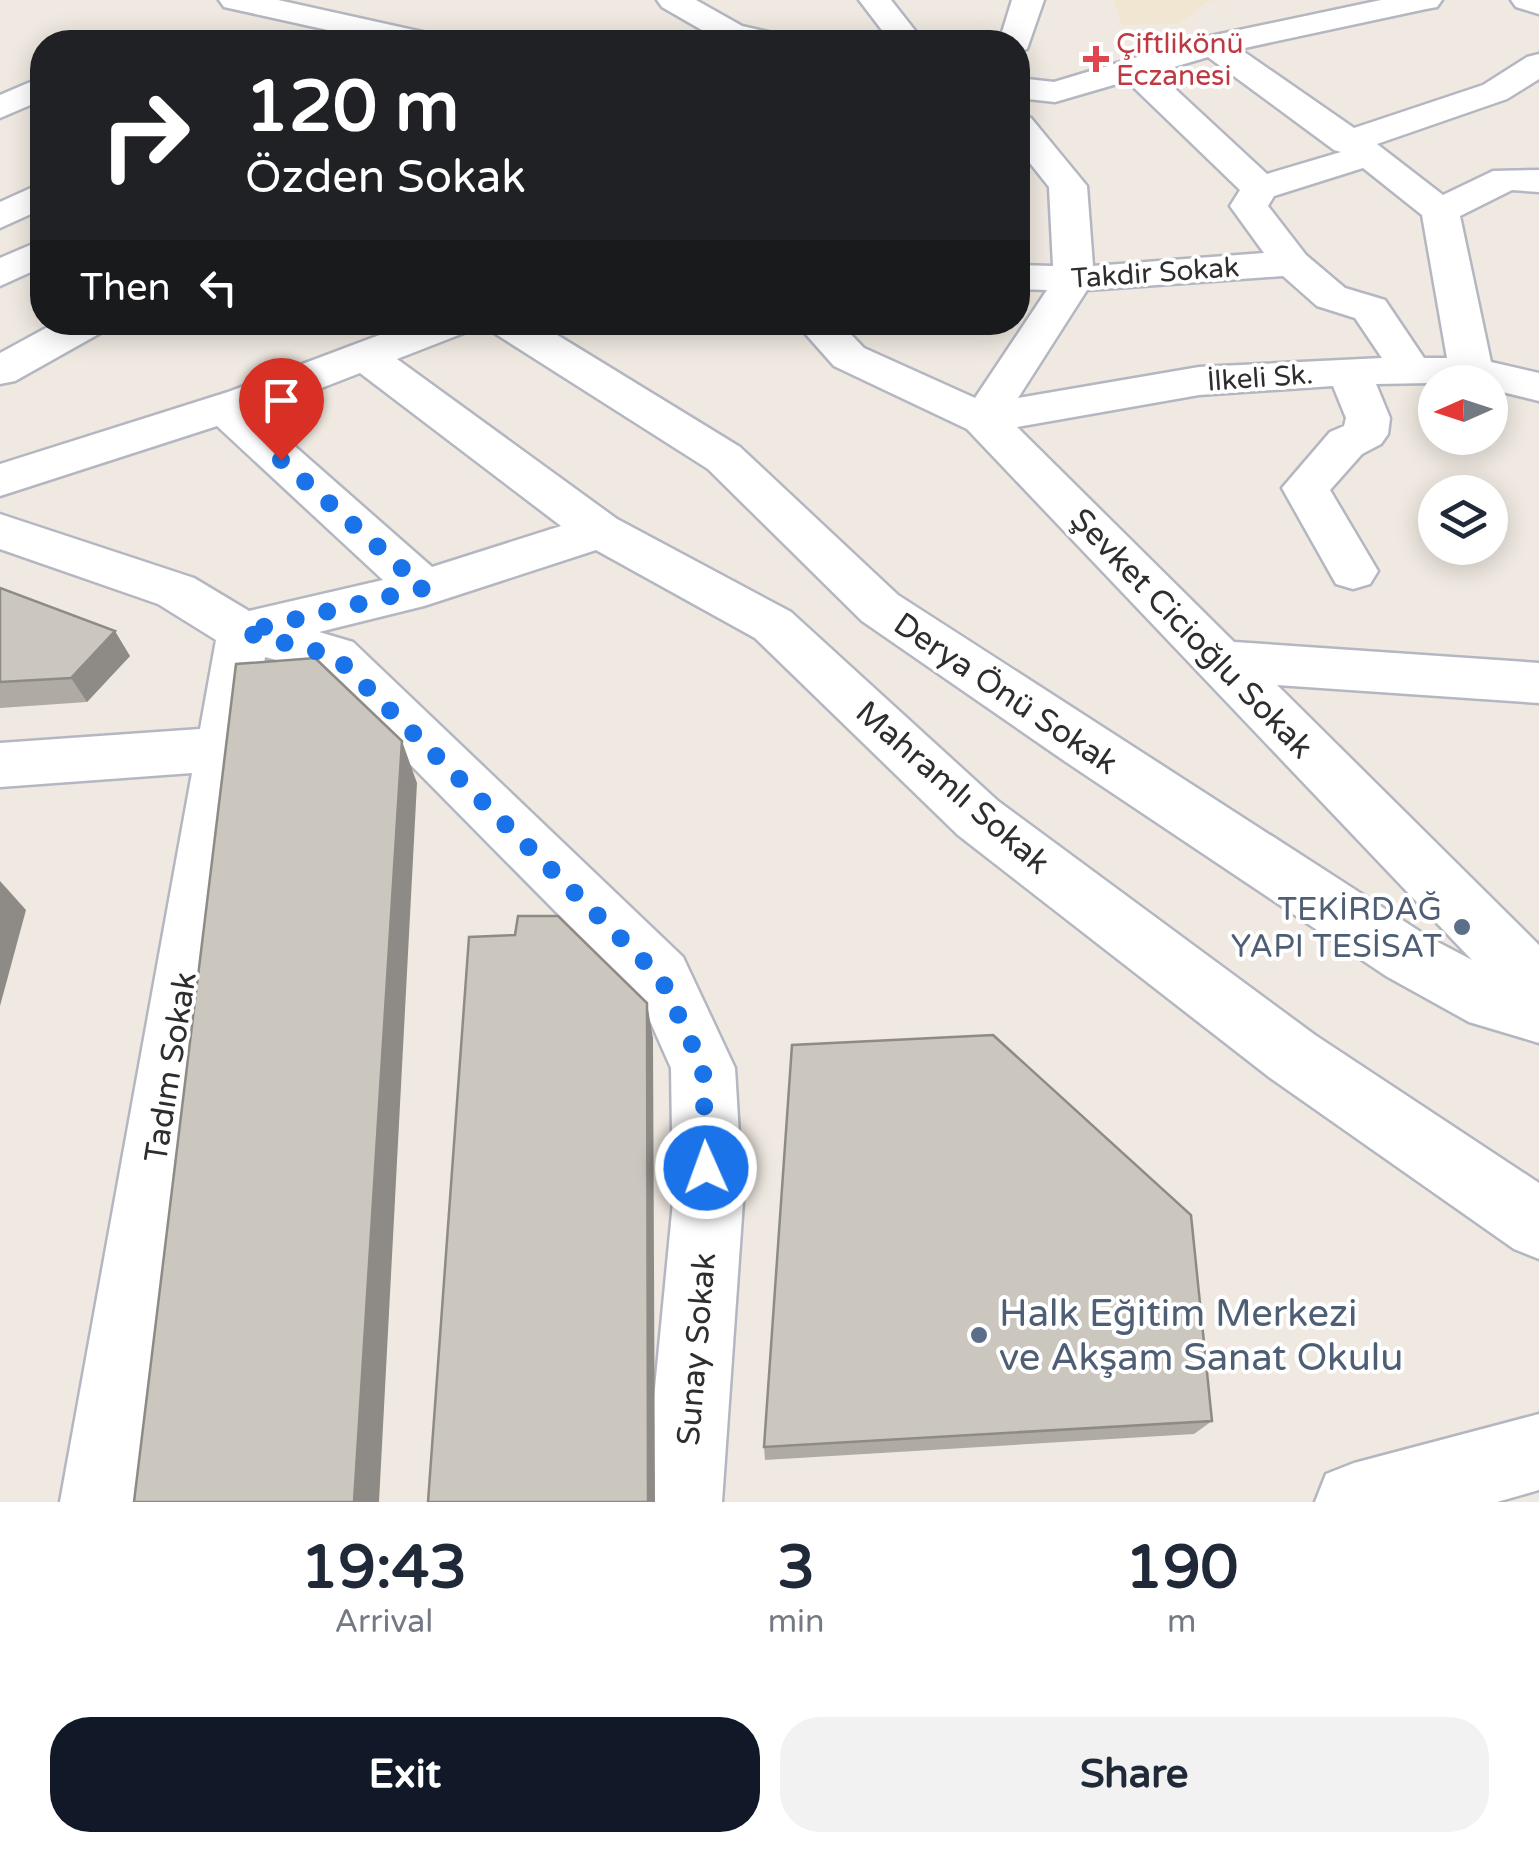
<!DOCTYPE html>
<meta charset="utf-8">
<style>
:root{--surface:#fff;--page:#f2f2f3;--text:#1f2937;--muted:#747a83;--accent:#111827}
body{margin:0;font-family:"Varela Round",sans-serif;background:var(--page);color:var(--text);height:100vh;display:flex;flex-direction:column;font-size:38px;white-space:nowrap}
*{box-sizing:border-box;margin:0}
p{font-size:32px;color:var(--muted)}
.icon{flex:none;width:55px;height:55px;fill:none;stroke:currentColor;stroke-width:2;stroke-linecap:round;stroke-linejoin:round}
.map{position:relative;height:1502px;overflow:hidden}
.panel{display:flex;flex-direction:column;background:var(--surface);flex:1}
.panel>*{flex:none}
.banner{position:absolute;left:30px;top:30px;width:1000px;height:305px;border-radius:40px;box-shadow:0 5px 25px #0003;background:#202124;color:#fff;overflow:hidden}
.needle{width:65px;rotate:267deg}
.controls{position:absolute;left:1418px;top:365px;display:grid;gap:20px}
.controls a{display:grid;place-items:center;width:90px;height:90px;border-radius:50%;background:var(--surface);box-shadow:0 5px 25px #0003;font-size:50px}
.pin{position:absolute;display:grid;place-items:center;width:85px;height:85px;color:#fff;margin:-102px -42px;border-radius:50% 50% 50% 0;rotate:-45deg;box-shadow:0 0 10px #0007}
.pin .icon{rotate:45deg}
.me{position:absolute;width:110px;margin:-55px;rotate:358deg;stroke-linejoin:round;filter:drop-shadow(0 0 8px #0008)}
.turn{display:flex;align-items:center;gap:35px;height:210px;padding:0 50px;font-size:45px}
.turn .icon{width:130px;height:130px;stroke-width:2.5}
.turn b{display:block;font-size:70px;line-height:85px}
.then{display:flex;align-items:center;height:95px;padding:0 50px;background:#0003;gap:20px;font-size:38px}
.eta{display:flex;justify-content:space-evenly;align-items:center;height:170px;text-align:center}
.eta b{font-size:60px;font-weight:800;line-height:70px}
.action{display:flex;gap:20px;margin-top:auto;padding:20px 50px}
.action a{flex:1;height:115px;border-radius:40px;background:var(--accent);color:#fff;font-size:40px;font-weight:800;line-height:115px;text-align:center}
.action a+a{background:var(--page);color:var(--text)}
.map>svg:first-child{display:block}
</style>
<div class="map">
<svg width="1539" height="1502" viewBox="0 0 1539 1502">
<rect width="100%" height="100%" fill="#efe9e1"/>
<path fill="#f0e6d1" d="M1114,0h111l-16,1 -31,23 -56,1z"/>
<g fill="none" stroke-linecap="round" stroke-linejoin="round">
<defs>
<path id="minor" d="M219,0h59l158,35 4,7h-58l-158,-35z
M657,0h39l46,26 39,9 4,7 -64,-1 -59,-34z
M859,0h32l33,42h-33z
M1012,0h32l-17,49 -9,2v-9h-19z
M1381,0h61l-5,7 -11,2 -186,40 114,79 129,-43 44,-28 12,-3v25l-32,20 -130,45 66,51 50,-24 46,-1v22l-27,-2 -52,26 31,146 48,11v28l-49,-12v-7l-114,2 14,34 -2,16 -7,10 -19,10 -32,36 48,81 -8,13 -17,5 -17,-5 -54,-96 48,-56 14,-6 2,-8 -13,-32 -134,9 -182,32 217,215 305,21v40l-262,-18 262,260v98l-70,-21 -83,-46 -320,-214 -204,-141 -154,-152 -217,-138 -5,-9h50l204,125 158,148 532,343 42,22 -505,-531 -133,-63 -39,-44h44l25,26 111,50 72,-108 -29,-1v-24l35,1 -4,-79 -31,-39v-33l13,3 56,68 6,80 171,-13 -34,-47 10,-16 -113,-109 -72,21 -37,-4v-20l36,4 147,-44zM1208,57l126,93 7,2 -74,22 -110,-102zM1363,168l59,47 25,143h-23l-39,-58 -40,-12 -39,-33 -38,-49 6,-10zM1283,276l34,30 38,12 27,40 -183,9 -181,31 69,-108z
M1511,0h28v14l-23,-7z
M42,77v23l-42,18v-23z
M42,183v26l-42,19v-26z
M42,240v27l-42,19v-28z
M57,322h52l-5,9 -89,50 -15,3v-31z
M414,322h60l-5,9 -72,28 220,160 174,93 207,189 317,234 224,148v76l-25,-10 -245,-172 -311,-242 -203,-197 -159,-88 -172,56 -105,26 34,10 330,315 52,111 8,134 -21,300h-78l29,-300 -2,-134 -32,-72 -321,-325 -53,-14 -127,845h-78l132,-729 -192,14v-44l200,-14 16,-89 -58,-36 -158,-55v-35l194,64 55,33 134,-31 -166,-154 -217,70v-32l228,-72zM360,373l201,153 -129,41 -175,-154z
M1539,1414v76l-42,12h-182l11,-28 28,-11z"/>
</defs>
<use href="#minor" stroke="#b4b7c1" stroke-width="5"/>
<use href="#minor" fill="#fff" fill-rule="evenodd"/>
</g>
<path fill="#afaba4" d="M0,588l130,68 -43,46 -87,6z
M1212,1421l-18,13 -429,26 -1,-13z"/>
<path fill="#8e8b86" d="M115,631l15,25 -43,46 -16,-24z
M402,741l15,42 -38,719h-25z
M0,881l26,29 -26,96z
M647,1003l6,35 2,464h-7z"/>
<path fill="#cbc7bf" stroke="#8e8b86" stroke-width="2.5" d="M0,588l115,43 -44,47 -71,4z
M315,658l87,83 -48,761h-220l102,-838z
M518,916h40l89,87 1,499h-220l41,-565 46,-2z
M993,1035l198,180 21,206 -448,26 28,-402z"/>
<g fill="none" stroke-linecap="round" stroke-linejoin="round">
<path stroke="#1a73e8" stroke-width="18" stroke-dasharray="0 32.4" d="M281,460l143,128 -181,44 92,24 326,322 42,90 3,100"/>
</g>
<path fill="#e0444e" stroke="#fff" stroke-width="4" d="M1091 44h10v10h10v10h-10v10h-10v-10h-10v-10h10z"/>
<g fill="#5c6f8a" stroke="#fff" stroke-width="4">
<circle cx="1462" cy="927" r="10"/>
<circle cx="979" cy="1335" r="10"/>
</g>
<g text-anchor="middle" stroke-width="8" stroke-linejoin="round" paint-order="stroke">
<g font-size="28" fill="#be3a42" stroke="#fff" text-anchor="start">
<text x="1116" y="53">Çiftlikönü<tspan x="1116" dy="32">Eczanesi</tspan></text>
</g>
<g font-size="28" fill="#2e2e2e" stroke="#fff">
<text transform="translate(1155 272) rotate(-4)" y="10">Takdir Sokak</text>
<text transform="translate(1260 377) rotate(-4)" y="10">İlkeli Sk.</text>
</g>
<g font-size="32" fill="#2e2e2e" stroke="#fff">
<text transform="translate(1192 633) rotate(46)" y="11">Şevket Cicioğlu Sokak</text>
<text transform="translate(1006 693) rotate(34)" y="11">Derya Önü Sokak</text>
<text transform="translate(953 787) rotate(41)" y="11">Mahramlı Sokak</text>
<text transform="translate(170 1067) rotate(-81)" y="11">Tadım Sokak</text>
<text transform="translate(696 1349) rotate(-85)" y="11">Sunay Sokak</text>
</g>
<g font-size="32" fill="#4e5e75" stroke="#fff" text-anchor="end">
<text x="1442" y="920">TEKİRDAĞ<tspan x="1442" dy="37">YAPI TESİSAT</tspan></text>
</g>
<g font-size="38" fill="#4e5e75" stroke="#fff" text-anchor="start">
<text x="999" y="1326">Halk Eğitim Merkezi<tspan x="999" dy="44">ve Akşam Sanat Okulu</tspan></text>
</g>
</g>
</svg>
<div class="controls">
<a><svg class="needle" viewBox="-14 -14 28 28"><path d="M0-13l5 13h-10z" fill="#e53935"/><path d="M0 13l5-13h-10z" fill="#747a83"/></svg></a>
<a><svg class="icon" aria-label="layers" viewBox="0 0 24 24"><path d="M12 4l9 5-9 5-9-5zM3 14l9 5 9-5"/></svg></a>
</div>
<div class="pin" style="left:281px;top:460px;background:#d93025"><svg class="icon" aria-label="arrive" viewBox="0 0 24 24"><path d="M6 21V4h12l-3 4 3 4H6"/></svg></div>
<svg class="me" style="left:706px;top:1168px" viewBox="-20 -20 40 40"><circle r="17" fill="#1a73e8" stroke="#fff" stroke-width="3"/><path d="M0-11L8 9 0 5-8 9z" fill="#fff"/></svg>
<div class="banner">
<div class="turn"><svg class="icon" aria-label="right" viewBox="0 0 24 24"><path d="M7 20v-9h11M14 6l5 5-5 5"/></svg><div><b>120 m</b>Özden Sokak</div></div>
<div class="then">Then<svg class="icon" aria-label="left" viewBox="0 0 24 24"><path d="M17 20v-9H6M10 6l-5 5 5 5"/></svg></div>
</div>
</div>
<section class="panel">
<div class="eta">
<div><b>19:43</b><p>Arrival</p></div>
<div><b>3</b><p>min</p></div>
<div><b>190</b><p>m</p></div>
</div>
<div class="action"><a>Exit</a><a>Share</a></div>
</section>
